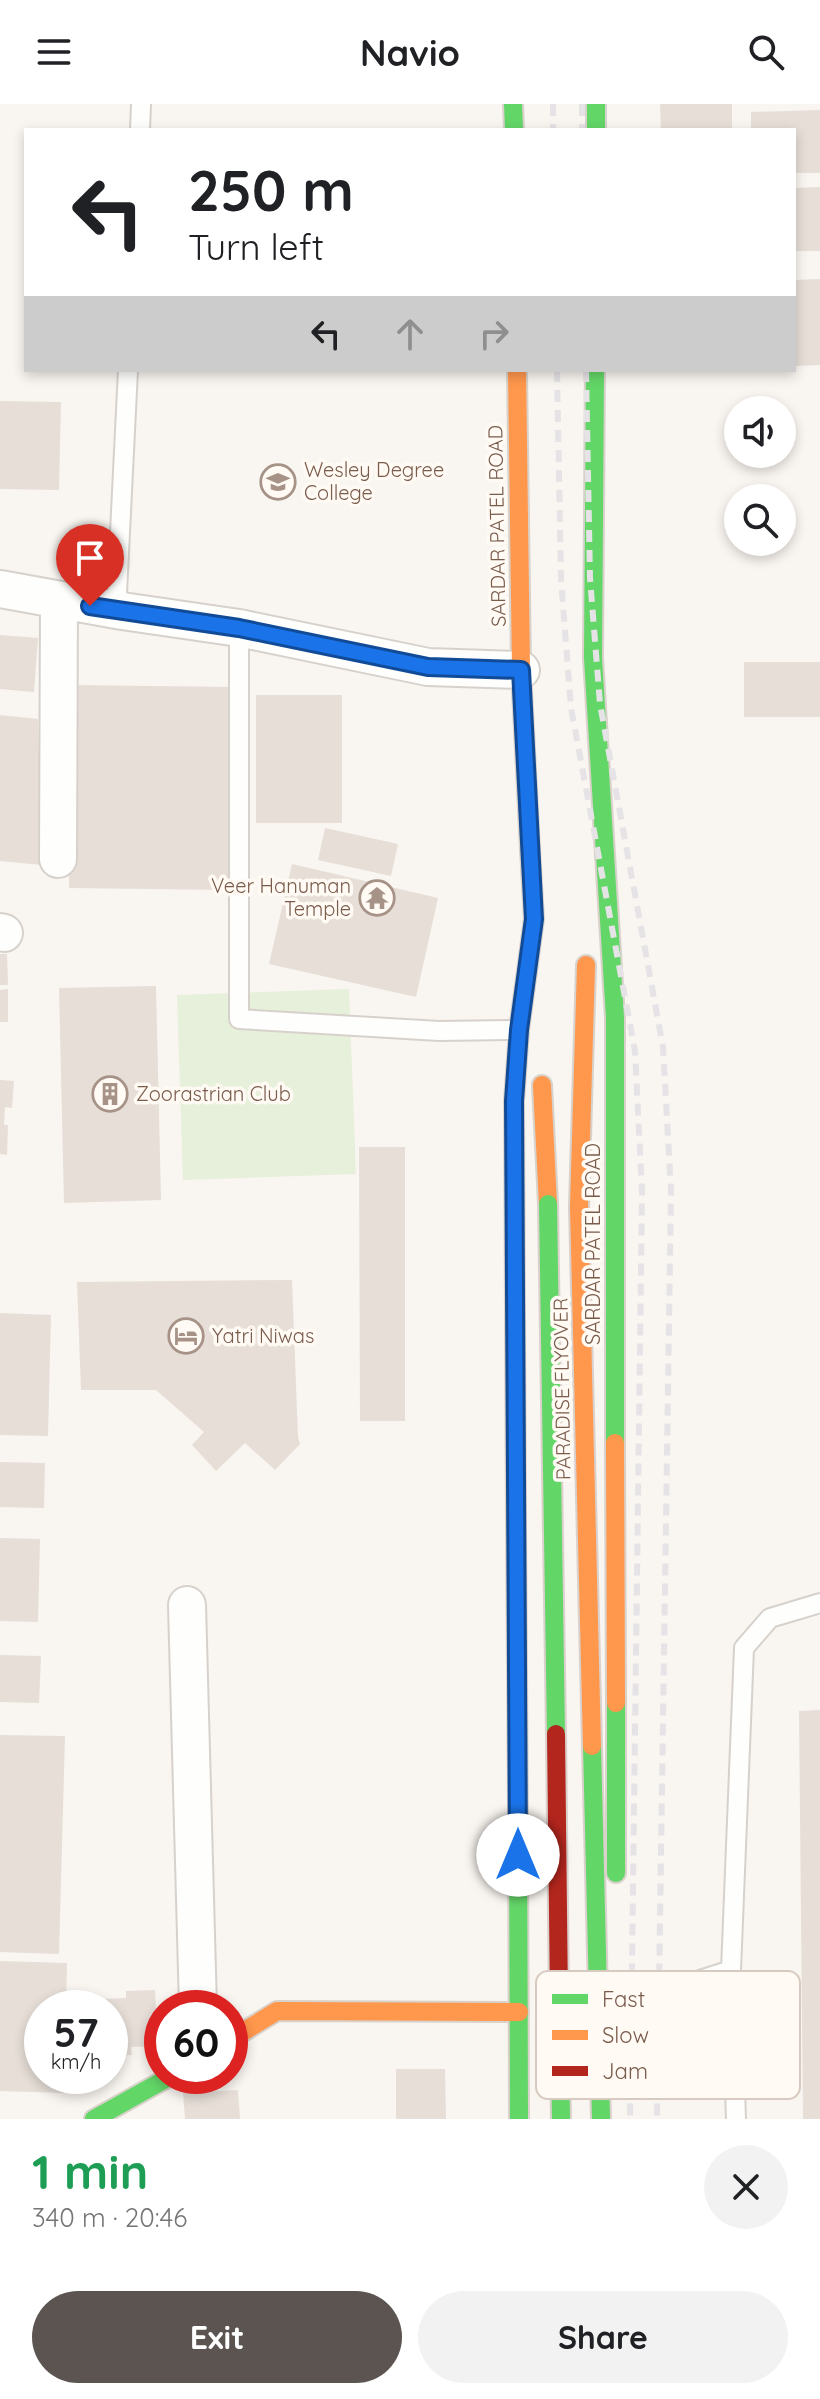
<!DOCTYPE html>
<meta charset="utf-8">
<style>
:root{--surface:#fff;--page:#f2f2f2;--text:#202124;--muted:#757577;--accent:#5c5450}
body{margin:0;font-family:Quicksand,sans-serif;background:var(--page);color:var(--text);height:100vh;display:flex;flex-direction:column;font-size:30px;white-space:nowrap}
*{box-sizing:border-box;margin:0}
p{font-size:26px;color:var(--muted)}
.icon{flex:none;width:44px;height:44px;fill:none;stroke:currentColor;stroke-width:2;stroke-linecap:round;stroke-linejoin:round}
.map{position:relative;height:2015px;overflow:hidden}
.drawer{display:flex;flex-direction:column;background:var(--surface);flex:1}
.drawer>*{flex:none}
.guide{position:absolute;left:24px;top:24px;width:772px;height:244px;border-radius:0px;box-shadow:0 4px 12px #0003;background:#fff;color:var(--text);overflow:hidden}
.tools{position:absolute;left:724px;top:292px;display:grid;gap:16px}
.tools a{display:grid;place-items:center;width:72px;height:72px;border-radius:50%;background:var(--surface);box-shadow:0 4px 12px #0003;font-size:40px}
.speed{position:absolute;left:24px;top:1886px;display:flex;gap:16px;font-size:40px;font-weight:700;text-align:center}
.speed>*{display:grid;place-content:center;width:104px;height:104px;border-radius:50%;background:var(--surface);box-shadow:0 4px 12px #0003;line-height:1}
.speed small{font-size:20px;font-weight:400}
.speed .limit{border:12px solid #d22;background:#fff;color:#111}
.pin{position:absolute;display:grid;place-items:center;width:68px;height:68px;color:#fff;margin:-82px -34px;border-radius:50% 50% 50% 0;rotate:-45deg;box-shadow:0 0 8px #0007}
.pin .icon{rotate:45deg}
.me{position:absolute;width:88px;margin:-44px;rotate:0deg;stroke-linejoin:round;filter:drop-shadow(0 0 6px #0008)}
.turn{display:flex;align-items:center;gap:28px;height:168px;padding:0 32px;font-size:36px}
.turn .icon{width:104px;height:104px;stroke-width:2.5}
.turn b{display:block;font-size:56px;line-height:68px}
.lanes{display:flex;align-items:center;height:76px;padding:0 32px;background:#0003;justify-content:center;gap:40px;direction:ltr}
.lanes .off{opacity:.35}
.round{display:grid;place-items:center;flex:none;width:84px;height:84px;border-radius:42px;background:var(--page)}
.headline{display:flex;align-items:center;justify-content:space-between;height:136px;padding:0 32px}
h1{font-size:48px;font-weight:700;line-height:60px;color:#1e9e55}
.button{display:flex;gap:16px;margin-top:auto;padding:16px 32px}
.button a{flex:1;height:92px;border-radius:48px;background:var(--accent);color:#fff;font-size:32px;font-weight:700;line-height:92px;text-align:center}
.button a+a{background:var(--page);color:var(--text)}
header{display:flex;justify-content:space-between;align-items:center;height:104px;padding:0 32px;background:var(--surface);font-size:36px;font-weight:700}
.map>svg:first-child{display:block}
</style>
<header><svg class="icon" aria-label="menu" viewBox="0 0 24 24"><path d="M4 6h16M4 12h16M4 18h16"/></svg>Navio<svg class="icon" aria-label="search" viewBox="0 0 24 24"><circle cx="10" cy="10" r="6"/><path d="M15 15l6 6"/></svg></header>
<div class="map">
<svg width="820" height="2015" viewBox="0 0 820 2015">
<rect width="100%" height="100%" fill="#f9f5f0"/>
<path fill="#e7f0db" d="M349,885l7,185 -173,6 -6,-185z"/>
<path fill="#e6ded7" d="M660,0h72v26h-71z
M820,6v63h-26v-43h-43v-18z
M820,83v64h-26v-63z
M820,175v86l-26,1v-86z
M0,297l61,1 -2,88 -59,-1z
M0,531l38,3 -4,54 -34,-3z
M744,558h76v55h-76z
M71,581l161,2 -2,203 -161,-2z
M256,591h86v128h-86z
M0,611l38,4 4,146 -42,-4z
M325,724l73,16 -7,32 -73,-16z
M292,760l146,34 -22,99 -147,-33z
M0,850h7l1,31h-8z
M156,882l5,214 -97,3 -5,-215z
M8,885v33h-8v-32z
M0,976l14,1 -2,27 -7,-1 -1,18h4l-1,30 -7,-1z
M359,1043h46v274h-45z
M292,1176l6,157 2,7 -25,26 -30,-27 -29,28 -24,-26 12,-13 -48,-42h-75l-4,-108z
M0,1209l51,2 -3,121 -48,-1z
M0,1358l45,1 -1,45 -44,-1z
M0,1434l40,1 -2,83 -38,-1z
M0,1551l41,1 -2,47 -39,-1z
M820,1606v409h-17l-4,-408z
M0,1631l65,1 -6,218 -59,-2z
M0,1857l67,2 -1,45h-24v68h22v17l-64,-2z
M155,1886l3,56 -27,1 1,8 -22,1v-48h-34l-1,-8 51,-2v-7z
M396,1965h49l1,50h-50z
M238,1986l2,29h-55l-2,-26z"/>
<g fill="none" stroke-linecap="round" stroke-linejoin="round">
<defs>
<path id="lane" d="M140,26l1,-26
M122,507l-5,-18 11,-223
M239,524v391l200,12 80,-1
M731,1866l5,149
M616,1903l115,-37 13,-322 26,-30 50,-15"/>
<path id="street" d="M0,485l122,22 117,17 189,39 93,3
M58,755l1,-259
M0,828l4,1
M187,1501l11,403"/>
<path id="fast" d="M513,0l1,26
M596,0v26
M595,266l-2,288 22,360v425
M516,1424l-2,-427 5,-71 15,-111 -4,-69
M616,1599v170
M518,1713l1,302
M94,2015l77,-43"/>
<path id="slow" d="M517,266l4,300 9,180
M542,981l6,119
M579,1103l7,-242
M615,1339l1,260
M516,1424l2,289
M230,1936l47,-29 242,1"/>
</defs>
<use href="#lane" stroke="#d7d1cb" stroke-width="22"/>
<use href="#street" stroke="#d7d1cb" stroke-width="40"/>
<use href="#fast" stroke="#d9d2cb" stroke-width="22"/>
<use href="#slow" stroke="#d9d2cb" stroke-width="22"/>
<use href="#lane" stroke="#fefefd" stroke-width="18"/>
<use href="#street" stroke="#fefefd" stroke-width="36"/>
<use href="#fast" stroke="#63d668" stroke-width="18"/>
<use href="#slow" stroke="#ff974d" stroke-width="18"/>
<path stroke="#e6e3e7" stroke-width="6" stroke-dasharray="12 8" stroke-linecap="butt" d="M553,0v26
M582,0v26
M557,266l4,209 10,129 64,343 7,141 -12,927
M586,266l4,208 10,126 63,343 8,144 -14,928"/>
<defs>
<path id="fast-bridge" d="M548,1100l8,530
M592,1642l9,373
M559,1896l2,119"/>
<path id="slow-bridge" d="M579,1103l13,539"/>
<path id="jam-bridge" d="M556,1630l3,266"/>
</defs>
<use href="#fast-bridge" stroke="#dad1cc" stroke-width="22" stroke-linecap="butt"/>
<use href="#slow-bridge" stroke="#dad1cc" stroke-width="22" stroke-linecap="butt"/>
<use href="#jam-bridge" stroke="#dad1cc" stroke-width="22" stroke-linecap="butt"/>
<use href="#fast-bridge" stroke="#63d668" stroke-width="18"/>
<use href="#slow-bridge" stroke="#ff974d" stroke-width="18"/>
<use href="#jam-bridge" stroke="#b3261e" stroke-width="18"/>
</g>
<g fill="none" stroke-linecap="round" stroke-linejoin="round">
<defs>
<path id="route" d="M90,502l149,22 189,39 93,3 13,249 -15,111 -5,71 4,754"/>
</defs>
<use href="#route" stroke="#114b97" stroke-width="20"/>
<use href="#route" stroke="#1a73e8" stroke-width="14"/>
</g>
<defs>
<symbol id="university-ring" viewBox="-11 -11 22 22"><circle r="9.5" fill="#fffaf3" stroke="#a69286" stroke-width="1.5"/><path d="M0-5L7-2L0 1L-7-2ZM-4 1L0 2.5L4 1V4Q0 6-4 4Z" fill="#a69286"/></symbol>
<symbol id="temple-ring" viewBox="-11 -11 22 22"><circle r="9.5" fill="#fffaf3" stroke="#a69286" stroke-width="1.5"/><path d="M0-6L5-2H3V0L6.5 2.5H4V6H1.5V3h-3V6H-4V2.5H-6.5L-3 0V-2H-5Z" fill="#a69286"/></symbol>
<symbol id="building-ring" viewBox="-11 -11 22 22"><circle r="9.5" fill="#fffaf3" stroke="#a69286" stroke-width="1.5"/><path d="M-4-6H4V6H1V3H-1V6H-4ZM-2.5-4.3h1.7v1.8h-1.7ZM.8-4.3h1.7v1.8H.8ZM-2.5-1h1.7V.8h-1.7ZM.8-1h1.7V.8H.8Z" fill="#a69286"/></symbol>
<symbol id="hotel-ring" viewBox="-11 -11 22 22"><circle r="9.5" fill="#fffaf3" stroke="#a69286" stroke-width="1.5"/><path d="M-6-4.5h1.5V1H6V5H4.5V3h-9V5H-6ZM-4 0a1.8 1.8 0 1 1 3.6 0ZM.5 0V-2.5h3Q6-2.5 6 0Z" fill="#a69286"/></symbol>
</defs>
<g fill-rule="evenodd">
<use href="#university-ring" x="258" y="358" width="40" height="40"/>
<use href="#temple-ring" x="357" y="774" width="40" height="40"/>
<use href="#building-ring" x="90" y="970" width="40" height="40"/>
<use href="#hotel-ring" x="166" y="1212" width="40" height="40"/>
</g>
<g text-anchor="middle" stroke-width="7" stroke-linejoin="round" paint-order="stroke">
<g font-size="20" fill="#7a5c4d" stroke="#fffaf3" text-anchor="start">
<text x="304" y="373">Wesley Degree<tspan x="304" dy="23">College</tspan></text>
<text x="351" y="789" text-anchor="end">Veer Hanuman<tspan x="351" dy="23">Temple</tspan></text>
<text x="136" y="997">Zoorastrian Club</text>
<text x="212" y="1239">Yatri Niwas</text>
</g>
<g font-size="20" fill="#7a5c4d" stroke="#fffaf3">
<text transform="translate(497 422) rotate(-91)" y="7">SARDAR PATEL ROAD</text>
<text transform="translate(593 1140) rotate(-90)" y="7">SARDAR PATEL ROAD</text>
<text transform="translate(562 1285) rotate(-91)" y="7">PARADISE FLYOVER</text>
</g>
</g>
<rect x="536" y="1867" width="264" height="128" rx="12" fill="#fffaf3" stroke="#d7cbc1" stroke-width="2"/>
<rect x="552" y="1890" width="36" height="10" fill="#63d668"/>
<rect x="552" y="1926" width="36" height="10" fill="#ff974d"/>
<rect x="552" y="1962" width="36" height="10" fill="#b3261e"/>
<g font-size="22" fill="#7a5c4d">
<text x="602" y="1903">Fast</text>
<text x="602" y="1939">Slow</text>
<text x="602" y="1975">Jam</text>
</g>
</svg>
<div class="tools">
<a><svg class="icon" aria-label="sound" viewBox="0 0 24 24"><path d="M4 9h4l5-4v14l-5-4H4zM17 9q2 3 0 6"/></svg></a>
<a><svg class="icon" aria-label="search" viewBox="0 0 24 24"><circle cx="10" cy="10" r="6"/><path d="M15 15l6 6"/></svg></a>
</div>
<div class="speed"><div>57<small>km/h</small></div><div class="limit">60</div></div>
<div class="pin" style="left:90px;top:502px;background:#d93025"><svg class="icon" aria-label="arrive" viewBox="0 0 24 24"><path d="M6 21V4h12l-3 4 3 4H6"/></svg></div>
<svg class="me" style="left:518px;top:1751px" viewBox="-20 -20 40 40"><circle r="19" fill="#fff"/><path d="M0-13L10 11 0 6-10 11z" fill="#1a73e8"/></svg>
<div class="guide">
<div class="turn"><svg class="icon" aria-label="left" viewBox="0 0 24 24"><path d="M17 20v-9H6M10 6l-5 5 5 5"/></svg><div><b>250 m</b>Turn left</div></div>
<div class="lanes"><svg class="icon" aria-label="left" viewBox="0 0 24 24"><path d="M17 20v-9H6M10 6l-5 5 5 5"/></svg><svg class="icon off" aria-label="ahead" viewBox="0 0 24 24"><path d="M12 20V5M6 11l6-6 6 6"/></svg><svg class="icon off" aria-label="right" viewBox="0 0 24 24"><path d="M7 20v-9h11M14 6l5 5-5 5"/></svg></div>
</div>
</div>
<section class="drawer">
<div class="headline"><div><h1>1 min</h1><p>340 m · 20:46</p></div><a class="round"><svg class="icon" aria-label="close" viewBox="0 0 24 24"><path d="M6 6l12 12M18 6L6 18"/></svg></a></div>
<div class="button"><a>Exit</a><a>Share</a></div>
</section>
